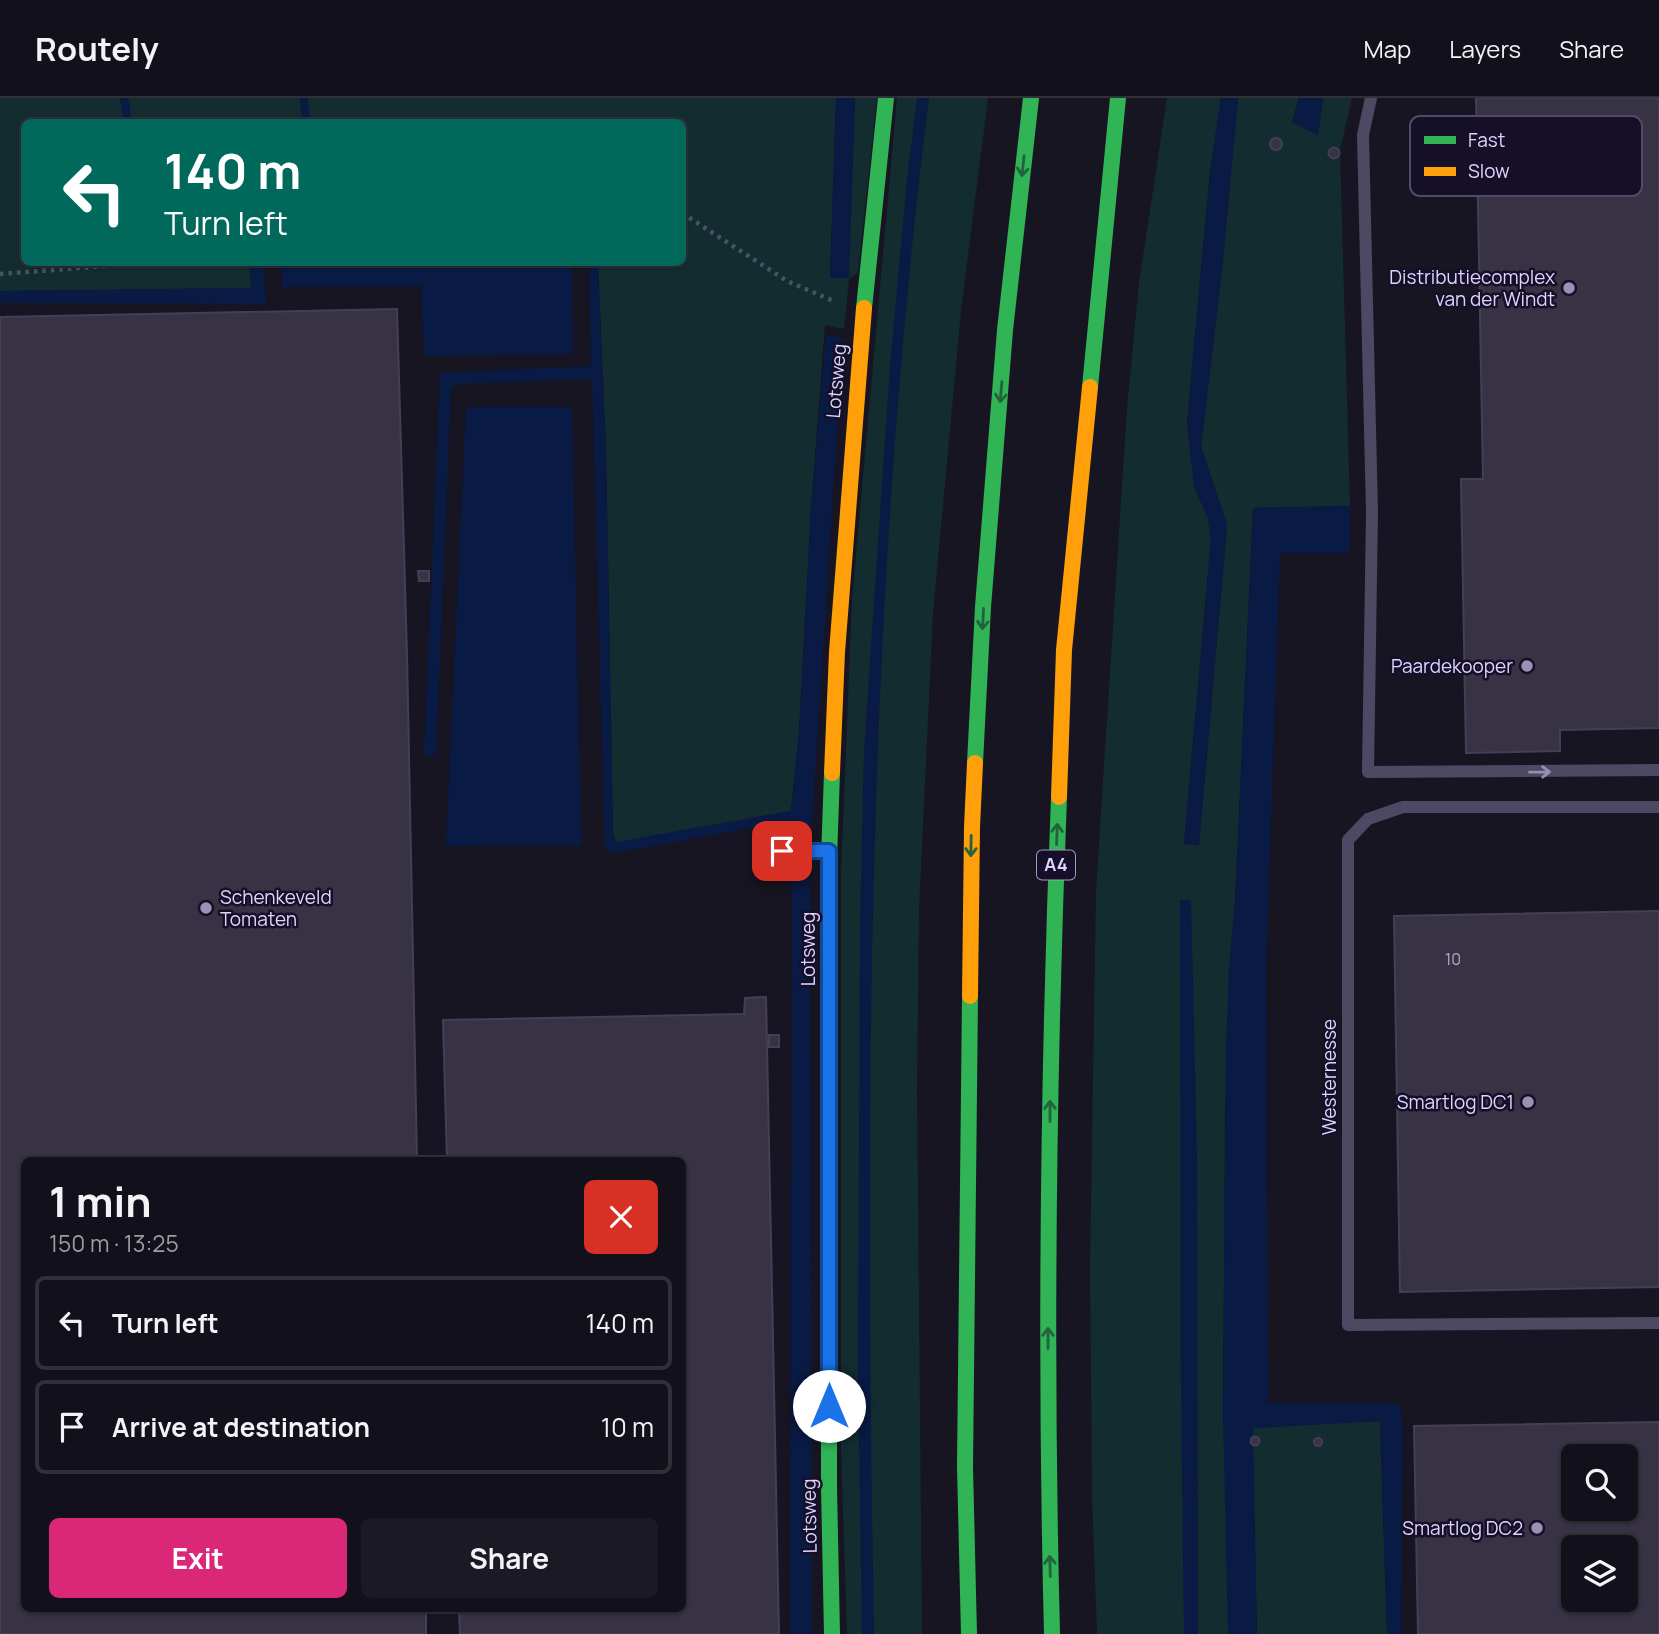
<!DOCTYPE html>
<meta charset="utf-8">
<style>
:root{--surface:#12101a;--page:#1b1923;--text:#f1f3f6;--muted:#9c9da2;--line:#313039;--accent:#db2777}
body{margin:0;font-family:Manrope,sans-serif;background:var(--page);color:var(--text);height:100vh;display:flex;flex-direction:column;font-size:26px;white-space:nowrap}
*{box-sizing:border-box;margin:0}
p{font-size:23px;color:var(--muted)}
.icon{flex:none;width:38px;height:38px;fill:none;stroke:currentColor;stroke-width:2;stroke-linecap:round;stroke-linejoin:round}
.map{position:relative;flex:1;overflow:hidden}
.details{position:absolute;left:21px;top:1059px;width:665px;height:455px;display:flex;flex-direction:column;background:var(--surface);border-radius:10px;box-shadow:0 2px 5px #0004,0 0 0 2px var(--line)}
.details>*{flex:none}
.banner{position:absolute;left:21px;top:21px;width:665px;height:147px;border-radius:10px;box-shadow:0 2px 5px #0004,0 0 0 2px var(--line);background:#00695c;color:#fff;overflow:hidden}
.fabs{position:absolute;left:1561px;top:1346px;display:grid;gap:14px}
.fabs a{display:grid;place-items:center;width:77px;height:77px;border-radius:10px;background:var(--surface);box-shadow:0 2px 5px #0004,0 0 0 2px var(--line);font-size:35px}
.pin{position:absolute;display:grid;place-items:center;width:60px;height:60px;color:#fff;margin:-30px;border-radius:14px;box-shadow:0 4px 10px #0006}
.me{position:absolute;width:77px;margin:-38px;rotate:0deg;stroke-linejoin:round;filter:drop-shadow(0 0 5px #0008)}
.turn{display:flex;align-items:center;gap:24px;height:147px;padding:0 28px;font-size:32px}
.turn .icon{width:91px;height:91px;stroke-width:2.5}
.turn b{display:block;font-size:49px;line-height:60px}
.round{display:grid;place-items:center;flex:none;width:74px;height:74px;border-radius:10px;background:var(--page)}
.headline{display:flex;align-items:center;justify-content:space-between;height:119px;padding:0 28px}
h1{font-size:42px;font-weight:700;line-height:52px}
.button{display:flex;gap:14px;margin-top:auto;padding:14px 28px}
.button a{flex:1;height:80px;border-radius:10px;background:var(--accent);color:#fff;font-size:28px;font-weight:700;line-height:80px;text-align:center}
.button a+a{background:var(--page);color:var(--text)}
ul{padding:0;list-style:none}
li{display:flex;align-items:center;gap:21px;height:94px;margin:0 14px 10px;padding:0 14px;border:4px solid var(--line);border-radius:10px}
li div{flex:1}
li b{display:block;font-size:26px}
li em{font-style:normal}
header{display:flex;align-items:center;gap:42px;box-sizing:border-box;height:98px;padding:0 35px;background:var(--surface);border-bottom:2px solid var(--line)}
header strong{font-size:33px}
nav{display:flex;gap:38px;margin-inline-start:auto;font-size:24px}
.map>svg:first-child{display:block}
</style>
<header>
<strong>Routely</strong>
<nav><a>Map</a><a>Layers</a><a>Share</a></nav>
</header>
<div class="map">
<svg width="1659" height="1536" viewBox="0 0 1659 1536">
<rect width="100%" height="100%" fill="#181522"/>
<path fill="#122c30" d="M0,0h836l-6,180h18l7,-180h22l-19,175 -9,6 -5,50 -19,-4 -14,182 -12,225 -8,79 -169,32 -6,-1 -3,-9 -7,-383 -8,-187 84,-1v-140h-658v140l226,1 1,25 -251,3z
M897,0h91l-27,213 -28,302 -14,296 -2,180 5,545h-75l-6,-185v-575l11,-275z
M1167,0h54l-11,74 -23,251 7,63 14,32 3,21 -27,305 15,1 28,-320 -26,-78 21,-178 16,-171h61l-7,24 26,13 5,-37h29l-12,52 10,356 -97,2 -18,394 -6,70 -4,143 -2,298 21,221h-147l-5,-138 -2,-230 6,-375 31,-483 12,-125z
M1380,1323l7,213h-130l-5,-206z"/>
<path fill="#091a44" d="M836,0h19l-6,180h-19z
M917,0h12c-64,509 -64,1024 -55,1536h-12l-4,-262 2,-444 4,-178 26,-383 17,-188z
M1221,0h17l-16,171 -21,178 26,78 -28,320 -15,-1 27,-305 -3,-21 -14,-32 -7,-63 23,-251z
M1299,0h24l-5,37 -26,-13z
M264,165l2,41 -266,-1v-12l251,-3 -1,-25z
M282,165h290l1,91 -149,2 -3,-70 -139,1z
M589,165h9l8,187 7,383 3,9 175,-31 8,-79 12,-225 15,-173 17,5 -31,485 -6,2 -27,-3 -164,30 -10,-5 -13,-469 -133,5 -8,4 -15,367h-12l16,-382 151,-7z
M466,309h106l9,438 -135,1z
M1350,408v47h-70l-14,416 2,434h126l6,4 3,20 -2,207h-14l-7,-213 -127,7 4,206h-29l-5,-221 3,-364 3,-77 6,-70 18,-394z
M792,772h18l2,764h-22z
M1180,802h11l6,255 1,479h-14l-3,-250z"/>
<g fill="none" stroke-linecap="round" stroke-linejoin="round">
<path stroke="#091a44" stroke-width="8" d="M124,0l4,24
M304,0l2,24"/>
</g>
<path fill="#373244" stroke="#453f56" stroke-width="2" fill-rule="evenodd" d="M1476,0h183v630l-99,2v21l-94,2 -5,-274h22z
M1270 46a6 6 0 1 1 12 0a6 6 0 1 1-12 0Z
M1328.5 55a5.5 5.5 0 1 1 11 0a5.5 5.5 0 1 1-11 0Z
M397,211l10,346 10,505h-393v448h402v26h-426v-1317z
M418,473h11v10h-10z
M1659,813v376l-259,5 -6,-376z
M766,899l13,637h-319l-1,-26h223v-448h-235l-4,-140 301,-6 1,-16z
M769,937h10v12h-10z
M1659,1324v212h-241l-4,-208zM1573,1358h53v52h-53zM1573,1449h53v53h-53z
M1250.5 1343a4.5 4.5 0 1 1 9 0a4.5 4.5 0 1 1-9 0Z
M1314 1344a4 4 0 1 1 8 0a4 4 0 1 1-8 0Z"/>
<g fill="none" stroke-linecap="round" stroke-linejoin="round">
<path stroke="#485363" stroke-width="4.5" stroke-dasharray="3.5 5" stroke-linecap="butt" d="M682,115l105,68 49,21
M0,176l107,-8 5,-4"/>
<path stroke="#4d4963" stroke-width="12" d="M1371,0l-8,37 9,377 -4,260 291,-2
M1659,709h-256l-35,12 -20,21v485l311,-2
M782,753h47"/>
<path stroke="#30b455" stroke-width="16" d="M864,210l22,-210
M1090,289l28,-289
M975,665l8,-156 22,-277 26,-232
M832,1536l-3,-147v-629l3,-85
M969,1536l-4,-167 5,-471
M1052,1536c-7,-279 -4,-558 7,-837"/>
<path stroke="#ff9f0a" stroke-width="16" d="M832,675l5,-121 27,-344
M1059,699l5,-147 26,-263
M970,898l2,-169 3,-64"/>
</g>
<defs><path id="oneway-shaft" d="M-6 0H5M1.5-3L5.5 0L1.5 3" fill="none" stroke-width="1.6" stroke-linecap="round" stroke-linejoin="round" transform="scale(1.75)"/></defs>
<g stroke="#22623e">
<use href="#oneway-shaft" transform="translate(1023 68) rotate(96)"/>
<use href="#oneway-shaft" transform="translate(1001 294) rotate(95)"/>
<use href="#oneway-shaft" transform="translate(983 521) rotate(93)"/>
<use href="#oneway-shaft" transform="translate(1057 736) rotate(-88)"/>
<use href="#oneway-shaft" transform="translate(971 748) rotate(91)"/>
<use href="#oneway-shaft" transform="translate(1050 1013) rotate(-90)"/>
<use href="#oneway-shaft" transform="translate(1048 1240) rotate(-90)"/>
<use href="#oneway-shaft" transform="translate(1050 1468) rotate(-92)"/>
</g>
<use stroke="#968fb1" href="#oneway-shaft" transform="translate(1540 674) rotate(-1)"/>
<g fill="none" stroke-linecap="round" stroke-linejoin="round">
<defs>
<path id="route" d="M782,753h47v555"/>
</defs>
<use href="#route" stroke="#114b97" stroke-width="18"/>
<use href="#route" stroke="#1a73e8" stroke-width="12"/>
</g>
<g fill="#9992b2" stroke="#150f28" stroke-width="2.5">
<circle cx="1569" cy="190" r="7"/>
<circle cx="1527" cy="568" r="7"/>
<circle cx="206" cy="810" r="7"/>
<circle cx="1528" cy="1004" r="7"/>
<circle cx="1537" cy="1430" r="7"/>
</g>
<g text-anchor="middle" stroke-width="5" stroke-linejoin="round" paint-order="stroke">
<g font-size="16" fill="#b4acd0">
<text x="1453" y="867">10</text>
</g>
<rect fill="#150f28" stroke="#a29abe" stroke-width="2" x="1037" y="752.5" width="38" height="29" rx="5"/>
<g font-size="18" font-weight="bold" fill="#ded5ff">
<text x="1056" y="773">A4</text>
</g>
<g font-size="19" fill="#ded5ff" stroke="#150f28" text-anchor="end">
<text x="1555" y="186">Distributiecomplex<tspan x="1555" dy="22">van der Windt</tspan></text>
<text x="1513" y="575">Paardekooper</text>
<text x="220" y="806" text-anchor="start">Schenkeveld<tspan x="220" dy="22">Tomaten</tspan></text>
<text x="1514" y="1011">Smartlog DC1</text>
<text x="1523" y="1437">Smartlog DC2</text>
</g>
<g font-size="19" fill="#ded5ff" stroke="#150f28">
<text transform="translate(836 283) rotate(-85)" y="7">Lotsweg</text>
<text transform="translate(808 851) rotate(-90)" y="7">Lotsweg</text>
<text transform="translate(1329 979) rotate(-90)" y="7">Westernesse</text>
<text transform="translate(809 1418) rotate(-91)" y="7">Lotsweg</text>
</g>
</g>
<rect x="1410" y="18" width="232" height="80" rx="10" fill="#150f28" stroke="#514a68" stroke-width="2"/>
<rect x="1424" y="38" width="32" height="8" fill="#30b455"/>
<rect x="1424" y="69" width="32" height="9" fill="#ff9f0a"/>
<g font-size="19" fill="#ded5ff">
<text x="1468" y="49">Fast</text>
<text x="1468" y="80">Slow</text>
</g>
</svg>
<div class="fabs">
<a><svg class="icon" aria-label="search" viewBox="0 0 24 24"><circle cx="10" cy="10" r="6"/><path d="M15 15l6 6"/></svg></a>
<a><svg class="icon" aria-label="layers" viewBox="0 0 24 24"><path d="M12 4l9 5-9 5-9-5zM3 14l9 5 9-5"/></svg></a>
</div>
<div class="pin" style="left:782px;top:753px;background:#d93025"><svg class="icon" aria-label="arrive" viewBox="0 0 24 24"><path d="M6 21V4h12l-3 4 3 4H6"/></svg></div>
<svg class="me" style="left:829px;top:1308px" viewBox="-20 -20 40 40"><circle r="19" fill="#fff"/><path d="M0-13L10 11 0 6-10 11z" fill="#1a73e8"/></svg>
<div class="banner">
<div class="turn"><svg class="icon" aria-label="left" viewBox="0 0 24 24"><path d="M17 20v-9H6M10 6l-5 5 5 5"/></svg><div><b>140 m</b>Turn left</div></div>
</div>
<section class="details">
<div class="headline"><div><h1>1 min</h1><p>150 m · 13:25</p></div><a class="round" style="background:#d93025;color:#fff"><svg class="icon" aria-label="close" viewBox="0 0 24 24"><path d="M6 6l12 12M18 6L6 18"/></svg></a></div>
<ul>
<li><svg class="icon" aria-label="left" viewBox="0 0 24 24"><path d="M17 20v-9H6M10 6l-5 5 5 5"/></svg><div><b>Turn left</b></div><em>140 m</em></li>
<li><svg class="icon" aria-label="arrive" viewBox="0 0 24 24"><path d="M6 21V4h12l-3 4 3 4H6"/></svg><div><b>Arrive at destination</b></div><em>10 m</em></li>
</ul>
<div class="button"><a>Exit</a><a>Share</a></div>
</section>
</div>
